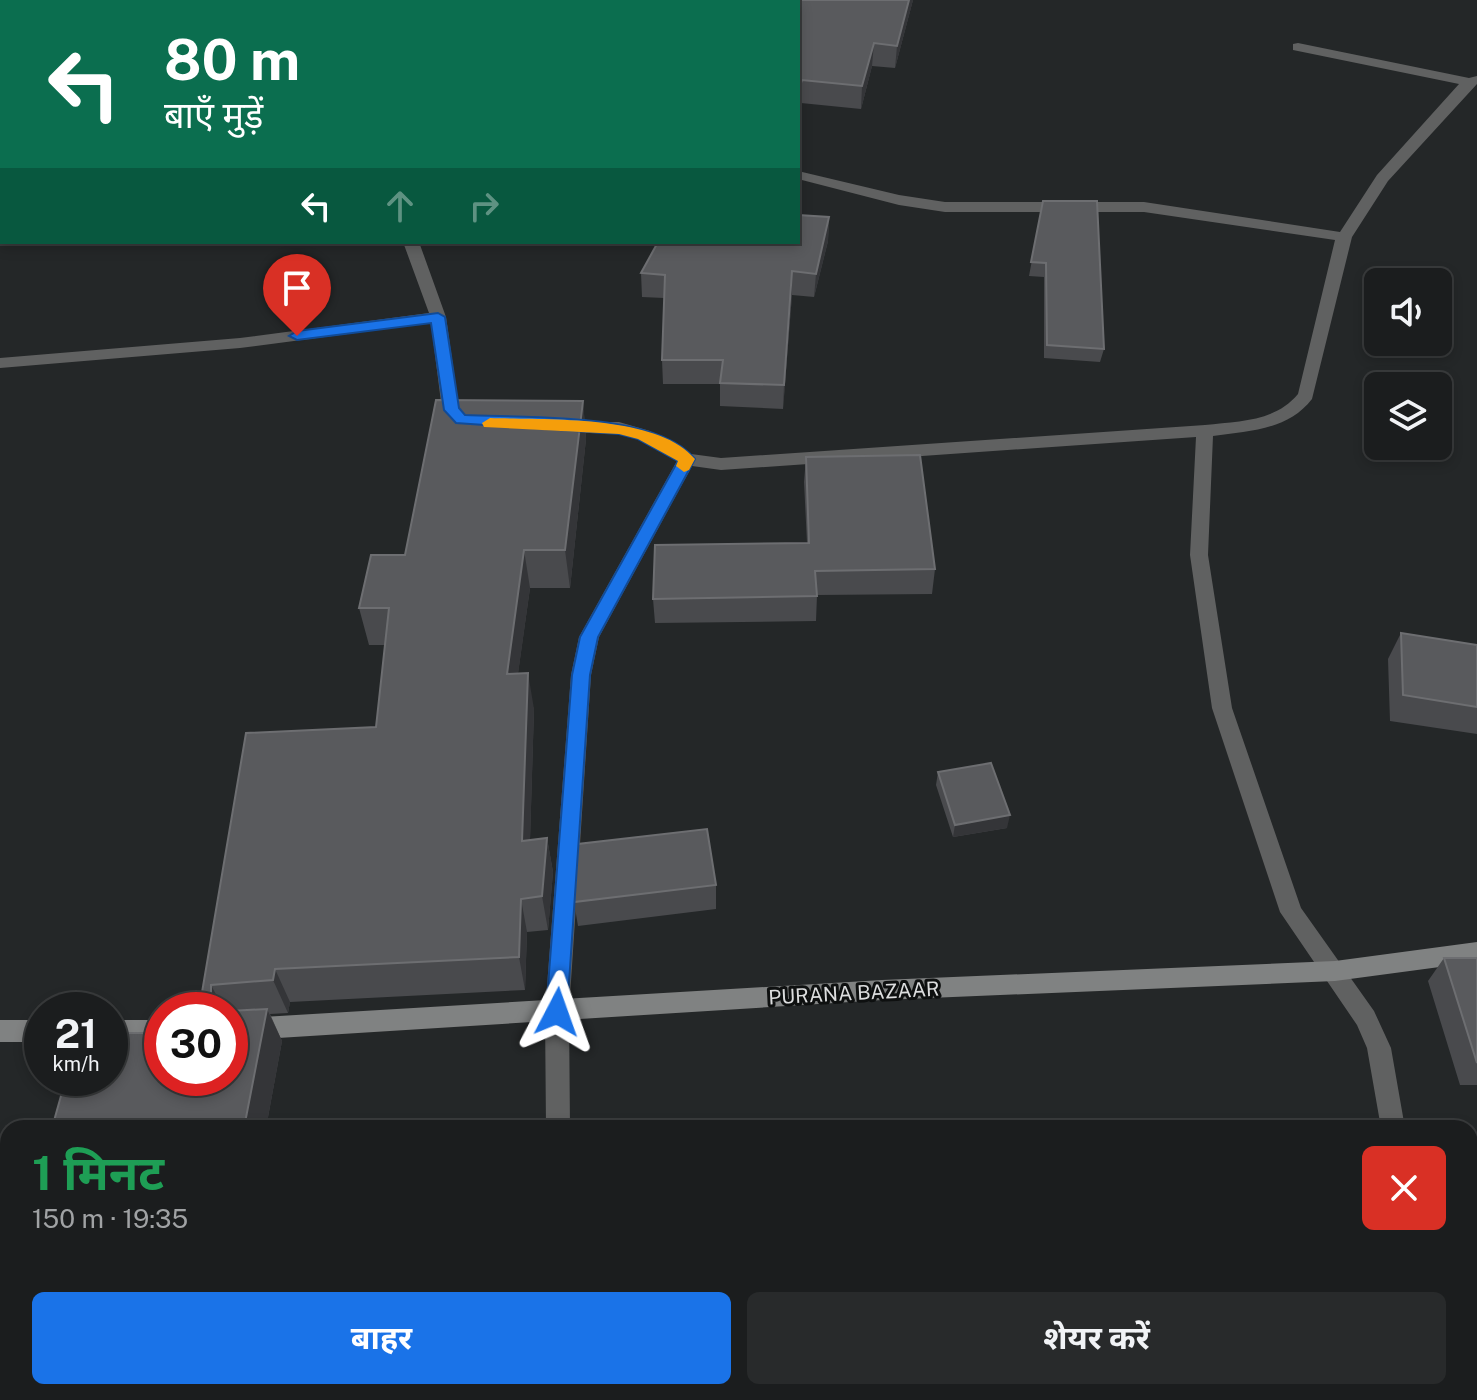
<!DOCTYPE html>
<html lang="hi">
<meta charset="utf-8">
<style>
:root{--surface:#1b1d1e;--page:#282a2b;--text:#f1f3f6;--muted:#a0a2a4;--line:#393b3c;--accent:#1a73e8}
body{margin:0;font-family:"Public Sans","Noto Sans Devanagari",sans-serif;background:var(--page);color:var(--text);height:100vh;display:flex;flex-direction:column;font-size:30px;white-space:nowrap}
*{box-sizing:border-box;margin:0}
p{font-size:26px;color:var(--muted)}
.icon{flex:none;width:44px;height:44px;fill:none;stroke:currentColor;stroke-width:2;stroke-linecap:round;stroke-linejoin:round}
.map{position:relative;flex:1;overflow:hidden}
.side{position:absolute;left:0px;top:1120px;width:1478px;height:280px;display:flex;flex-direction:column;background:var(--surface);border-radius:24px 24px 0 0;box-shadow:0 4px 12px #0003,0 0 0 2px var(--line)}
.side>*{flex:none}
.top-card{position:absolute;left:0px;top:0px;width:800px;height:244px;box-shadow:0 4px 12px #0003,0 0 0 2px var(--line);background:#0b6e4f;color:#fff;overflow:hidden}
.fabs{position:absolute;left:1364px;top:268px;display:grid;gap:16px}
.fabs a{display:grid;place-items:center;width:88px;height:88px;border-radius:12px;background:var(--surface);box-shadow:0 4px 12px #0003,0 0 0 2px var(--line);font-size:40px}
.speed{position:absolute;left:24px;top:992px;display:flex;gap:16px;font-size:40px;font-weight:700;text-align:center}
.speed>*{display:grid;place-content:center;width:104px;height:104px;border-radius:50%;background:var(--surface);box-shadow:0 4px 12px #0003,0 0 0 2px var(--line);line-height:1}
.speed small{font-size:20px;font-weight:400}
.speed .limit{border:12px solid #d22;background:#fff;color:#111}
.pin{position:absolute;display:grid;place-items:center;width:68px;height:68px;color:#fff;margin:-82px -34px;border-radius:50% 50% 50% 0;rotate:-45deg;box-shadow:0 0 8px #0007}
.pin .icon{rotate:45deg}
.me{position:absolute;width:88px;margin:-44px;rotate:4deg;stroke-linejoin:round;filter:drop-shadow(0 0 6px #0008)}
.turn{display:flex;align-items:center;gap:28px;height:168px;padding:0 32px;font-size:36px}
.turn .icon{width:104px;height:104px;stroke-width:2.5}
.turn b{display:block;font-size:56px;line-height:68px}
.lanes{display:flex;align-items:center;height:76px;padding:0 32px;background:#0003;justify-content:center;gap:40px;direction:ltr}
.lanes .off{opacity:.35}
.round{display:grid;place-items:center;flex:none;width:84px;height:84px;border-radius:12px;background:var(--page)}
.overview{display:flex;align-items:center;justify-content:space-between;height:136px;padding:0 32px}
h1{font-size:48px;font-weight:700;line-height:60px;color:#1e9e55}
.action{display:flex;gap:16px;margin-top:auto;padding:16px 32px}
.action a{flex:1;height:92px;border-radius:12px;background:var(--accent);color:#fff;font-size:32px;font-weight:700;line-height:92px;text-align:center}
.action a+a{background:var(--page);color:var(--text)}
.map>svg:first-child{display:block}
</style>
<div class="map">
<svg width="1477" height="1400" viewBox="0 0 1477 1400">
<rect width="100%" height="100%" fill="#242728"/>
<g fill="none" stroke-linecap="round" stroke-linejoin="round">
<path fill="#606161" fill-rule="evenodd" d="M234,0h14l-16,2z
M352,0h14l-15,2z
M1298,43l171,35 8,-2v8l-89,97 -36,56 -40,162c-24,31 -62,32 -99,37l-5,119 24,153 69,200 73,103 17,37 14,80h-24l-14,-80 -10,-23 -77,-113 -68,-204 -22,-153 6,-118 -475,33 -29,-4 -93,171 -8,38 -22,337 1,116h-24l-1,-116 26,-337 8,-38 98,-176 -39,-22 -19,-5 -59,-2 -6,-2 -3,-4 3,-4h65l31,9 41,23 30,4 484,-33c33,-4 70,-3 93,-31l37,-154 -191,-28h-199l-46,-7 -101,-26v-8l101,24 46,7h199l196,30 37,-57 82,-91 -166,-34v-6z
M0,189h2v8h-2z
M403,242h16l27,75 13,91 14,12 -3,4h-12l-16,-14 -11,-87 -191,25 -240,20v-10l240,-20 189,-25z
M1470,1327l7,3v37l-7,-3z
M546,1392h26v8h-26z"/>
<path fill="#808282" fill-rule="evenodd" d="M1477,942v20l-142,19 -453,19 -652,41v-22l652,-39 453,-19z
M0,1020h42v22h-42z
M110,1020h52v22h-52z"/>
</g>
<path fill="#494a4d" d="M913,0l-18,68 -23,-2 -11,43 -60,-6 -3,10v-111z
M1043,201l61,148 -4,13 -56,-4v-81l-15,-1z
M829,217l-1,24 -14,56 -22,-2 -9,114 -63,-3v-22h-57l-1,-24 2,-62 -22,-1 -1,-24z
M583,401l3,38 -16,149h-40l-12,85 16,36 -4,131 17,-2 6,34 -5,58 -21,2 -2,58 -235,12 -2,11 -18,1 12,27 -16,87h-214l110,-50 68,-68h-31l47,-277 130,-6 9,-82h-16l-10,-37 46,-53z
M806,457l129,112 -3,25 -115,1 -1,26 -161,2 -2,-24 154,-56 -3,-61z
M1401,633l76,12v89l-87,-13 -2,-62z
M938,772l69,56 -54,9 -17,-52z
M716,885v24l-138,17 -4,-24z
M1444,958h33v127h-17l-32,-104z"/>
<path fill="#343538" d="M909,0h4l-18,68 2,-22z
M874,43l-2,23 -11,43 1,-23z
M802,80l-1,23 -3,10v-21z
M829,217l-1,24 -14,56 2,-23z
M792,271v24l-9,114 1,-24z
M583,401l3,38 -16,149 -5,-38z
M524,550l6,38 -17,122 -6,-36z
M528,673l6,36 -5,166 -7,-34z
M1010,815l-3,13 -54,9 2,-12z
M547,838l6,34 -5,58 -6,-34z
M521,899l6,33 -2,58 -6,-33z
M275,969l15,33 -2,11 -15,-33z
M211,985l13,25h-13z
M267,1009l15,32 -16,87h-22z
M281,1392h4l6,8h-11z"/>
<path fill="#595a5d" stroke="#6d6e71" stroke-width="2" d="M786,0h123l-12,46 -23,-3 -12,43 -60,-6 -4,12v-90h-13z
M1043,201h54l7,148 -57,-4 -1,-82 -15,-1z
M798,215l31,2 -13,57 -24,-3 -8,114 -64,-2 3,-23h-61l3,-85 -24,-2 17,-31h140z
M436,400l147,1 -18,149h-41l-17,124 21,-1 -6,168 25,-3 -5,58 -21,3 -2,58 -244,12 -2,11 -62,5v25h-12l47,-277 130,-6 13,-119h-30l12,-53h34z
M920,455l15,114 -120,2 2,25 -164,3 2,-54 154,-2 -3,-86z
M1401,633l76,12v62l-74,-12z
M991,763l19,52 -55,10 -17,-53z
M707,829l9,56 -142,17 4,-58z
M1444,958h33v105z
M267,1009l-23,119h-192l14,-50h44v-45h52v45h68v-67z
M8,1289v103h273l-1,8h-280v-82z"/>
<path fill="#1a73e8" stroke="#114b97" stroke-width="2" d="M438,313l7,4 14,91 6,7c60,3 191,-4 230,44l-97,178 -8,38 -23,337 -3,7 -7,2 -8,-2 -3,-7 26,-337 8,-38 98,-176 -40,-22 -19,-5 -163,-11 -12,-13 -13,-87 -134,17 -8,-4 8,-5z"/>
<path fill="#f59e0b" d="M490,418c55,2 168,-4 205,41l-6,11 -5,2 -8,-6 2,-5 -40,-22 -19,-5 -135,-7 -2,-4z"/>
<g text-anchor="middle" stroke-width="6" stroke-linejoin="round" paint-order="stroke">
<g font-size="20" fill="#dcddde" stroke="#0e1010">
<text transform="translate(854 993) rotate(-3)" y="7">PURANA BAZAAR</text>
</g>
</g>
</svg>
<div class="fabs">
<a><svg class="icon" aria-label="sound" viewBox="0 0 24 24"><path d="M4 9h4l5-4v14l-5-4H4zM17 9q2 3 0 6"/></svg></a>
<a><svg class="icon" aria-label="layers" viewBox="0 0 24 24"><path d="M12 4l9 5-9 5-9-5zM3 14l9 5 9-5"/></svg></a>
</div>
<div class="speed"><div>21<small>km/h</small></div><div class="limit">30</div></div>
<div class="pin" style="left:297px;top:336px;background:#d93025"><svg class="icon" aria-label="arrive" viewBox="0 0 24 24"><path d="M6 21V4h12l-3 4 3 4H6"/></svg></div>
<svg class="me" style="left:557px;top:1012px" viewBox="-20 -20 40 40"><path d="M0-17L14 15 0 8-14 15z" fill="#1a73e8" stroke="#fff" stroke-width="4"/></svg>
<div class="top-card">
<div class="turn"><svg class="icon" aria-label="left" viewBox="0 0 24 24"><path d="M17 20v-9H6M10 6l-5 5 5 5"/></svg><div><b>80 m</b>बाएँ मुड़ें</div></div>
<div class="lanes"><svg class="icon" aria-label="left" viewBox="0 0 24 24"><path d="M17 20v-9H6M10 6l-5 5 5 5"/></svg><svg class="icon off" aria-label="ahead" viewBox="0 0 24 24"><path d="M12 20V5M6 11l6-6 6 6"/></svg><svg class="icon off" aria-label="right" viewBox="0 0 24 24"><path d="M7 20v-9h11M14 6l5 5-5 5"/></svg></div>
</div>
<section class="side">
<div class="overview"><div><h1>1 मिनट</h1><p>150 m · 19:35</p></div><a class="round" style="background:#d93025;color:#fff"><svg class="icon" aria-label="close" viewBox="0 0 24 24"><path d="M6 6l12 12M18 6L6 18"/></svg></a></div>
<div class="action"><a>बाहर</a><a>शेयर करें</a></div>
</section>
</div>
